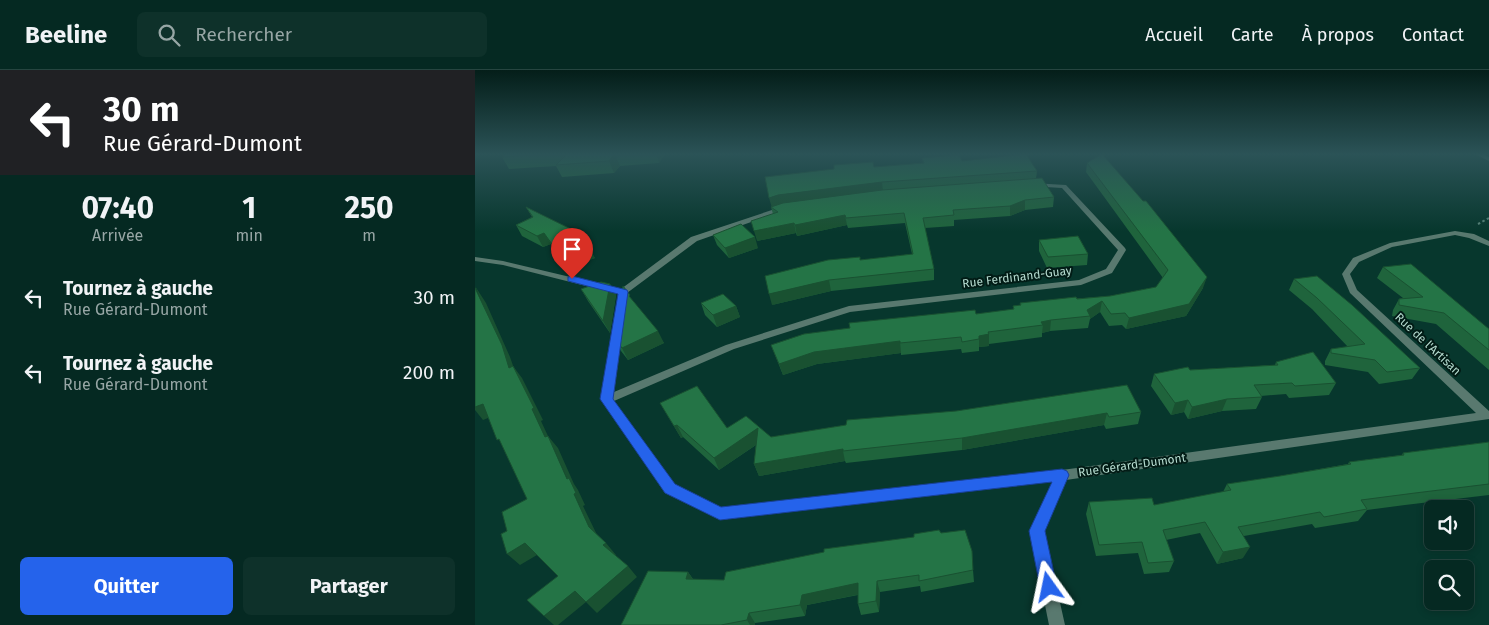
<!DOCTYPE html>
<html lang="fr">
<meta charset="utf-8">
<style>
:root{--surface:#052922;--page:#0e312a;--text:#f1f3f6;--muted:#97a6a5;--line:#264540;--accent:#2563eb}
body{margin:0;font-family:"Fira Sans",sans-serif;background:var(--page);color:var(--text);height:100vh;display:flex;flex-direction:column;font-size:19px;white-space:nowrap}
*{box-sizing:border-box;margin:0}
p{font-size:16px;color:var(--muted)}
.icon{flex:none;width:28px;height:28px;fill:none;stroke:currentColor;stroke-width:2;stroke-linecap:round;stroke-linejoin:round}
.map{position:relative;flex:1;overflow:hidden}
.side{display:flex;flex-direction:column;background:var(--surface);width:475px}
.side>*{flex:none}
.guide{background:#202124;color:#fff;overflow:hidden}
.controls{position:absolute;left:949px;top:430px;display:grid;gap:10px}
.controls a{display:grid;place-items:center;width:50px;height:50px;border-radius:8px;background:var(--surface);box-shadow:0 2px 8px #0003,0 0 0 1px var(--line);font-size:25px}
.pin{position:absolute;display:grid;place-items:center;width:42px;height:42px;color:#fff;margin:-51px -21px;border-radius:50% 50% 50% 0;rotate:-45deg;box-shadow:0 0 5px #0007}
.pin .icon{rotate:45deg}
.me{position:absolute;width:55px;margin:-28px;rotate:348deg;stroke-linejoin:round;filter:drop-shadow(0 0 4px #0008)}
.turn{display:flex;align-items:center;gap:18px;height:105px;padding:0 20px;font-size:22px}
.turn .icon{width:65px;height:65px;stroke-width:2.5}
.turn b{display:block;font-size:35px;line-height:42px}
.eta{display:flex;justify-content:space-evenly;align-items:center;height:85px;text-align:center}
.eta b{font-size:30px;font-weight:700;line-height:35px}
.action{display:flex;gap:10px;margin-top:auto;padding:10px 20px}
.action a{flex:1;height:58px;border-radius:8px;background:var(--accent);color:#fff;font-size:20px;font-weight:700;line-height:58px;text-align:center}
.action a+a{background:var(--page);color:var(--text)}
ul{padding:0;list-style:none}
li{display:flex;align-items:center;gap:15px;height:75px;padding:0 20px}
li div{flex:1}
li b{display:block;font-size:19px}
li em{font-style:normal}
header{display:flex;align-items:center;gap:30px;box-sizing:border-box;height:70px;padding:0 25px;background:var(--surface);border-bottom:1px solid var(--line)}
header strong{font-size:24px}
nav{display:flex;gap:28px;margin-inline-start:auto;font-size:18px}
.search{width:350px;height:45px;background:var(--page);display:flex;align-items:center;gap:12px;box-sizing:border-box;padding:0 18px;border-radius:8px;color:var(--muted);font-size:19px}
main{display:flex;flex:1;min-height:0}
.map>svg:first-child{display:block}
</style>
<header>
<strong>Beeline</strong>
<div class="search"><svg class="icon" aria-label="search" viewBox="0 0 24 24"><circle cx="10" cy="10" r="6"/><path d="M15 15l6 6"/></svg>Rechercher</div>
<nav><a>Accueil</a><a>Carte</a><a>À propos</a><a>Contact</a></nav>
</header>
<main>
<section class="side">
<div class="guide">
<div class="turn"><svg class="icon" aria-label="left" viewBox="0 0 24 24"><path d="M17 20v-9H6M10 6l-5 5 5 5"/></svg><div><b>30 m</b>Rue Gérard-Dumont</div></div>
</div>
<div class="eta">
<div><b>07:40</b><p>Arrivée</p></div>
<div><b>1</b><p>min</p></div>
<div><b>250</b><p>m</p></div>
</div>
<ul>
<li><svg class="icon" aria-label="left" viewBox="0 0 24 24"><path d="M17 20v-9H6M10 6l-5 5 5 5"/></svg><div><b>Tournez à gauche</b><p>Rue Gérard-Dumont</p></div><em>30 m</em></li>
<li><svg class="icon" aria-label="left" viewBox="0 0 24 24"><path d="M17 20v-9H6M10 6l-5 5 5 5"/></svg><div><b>Tournez à gauche</b><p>Rue Gérard-Dumont</p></div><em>200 m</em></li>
</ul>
<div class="action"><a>Quitter</a><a>Partager</a></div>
</section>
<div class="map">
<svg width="1014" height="555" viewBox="0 0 1014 555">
<rect width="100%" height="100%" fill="#07372d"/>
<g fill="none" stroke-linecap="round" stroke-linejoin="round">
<path stroke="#578378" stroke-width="2" stroke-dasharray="2.5 2.5" stroke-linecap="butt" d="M1003,154l11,-6"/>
<path fill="#59796f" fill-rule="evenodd" d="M1000,84h9l5,3v4z
M557,113l34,2 59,63 1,2 -14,23 -31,12 -231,27 -116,37 -120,52 61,84 46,23 341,-38 414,-57 -126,-120 -8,-19 11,-16 37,-15 65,-12 19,3 15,7v5l-20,-8 -14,-3 -63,12 -33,15 -9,12 7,16 132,121v8l-423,61 -22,51 21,94h-16l-19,-94 23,-50 -333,39 -55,-27 -64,-94 12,-72 5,-3 5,3 -9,65 112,-47 123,-39 230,-26 27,-11 12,-19 -56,-62 -32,-2v-2z
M306,137l7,2 -91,32 -70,52v10l-5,3 -5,-3 1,-9 -115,-29 -28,-4v-4l28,4 118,28 70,-52z"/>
</g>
<path fill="#1f643c" d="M31,84h159l-6,9 -39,3 -6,7 -52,4 -6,-11 -47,3 -7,-12z
M447,88l40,3 75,10 -1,8 18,18 -1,10 -28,3 -15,6 -56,4v6l-29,2 9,41v11l-103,11 -59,14 89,-45 51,-6 -7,-31 -57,5 -1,-3 -50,11 -1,-3 -39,8 16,-27 -2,-7 103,-40 49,-4z
M612,93l116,125 -17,28 -60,13 -4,-4 -13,1 -9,-14 -10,7 -2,9 -38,3 -8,2v4l-53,7v2l-10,1v4l-17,2 -1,-4 -60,6v-2l-84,11 -34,11 -12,-30 205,-31 37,-4v-4l7,-1v-2l90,-7 46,-9 7,-9 -77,-106z
M51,137l69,51 -26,9 -6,-10 -3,1 -9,-14 -8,3 -21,-11 -6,-11 16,-8z
M238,165l45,13 -29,10 -12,-13z
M564,170l49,14 -1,11 -40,3 -8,-17z
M908,197l106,62v41l-53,-46 -44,-8 1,-6 6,-11 4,-1 -26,-20z
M819,209l126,89 -8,11 -33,5 -11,-12 -43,-7v-4l6,-12 17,-2 -36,-38 -23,-19z
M135,214l6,11 -6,38 -22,-32 -7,-12z
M158,231l31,42 -36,17 -7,-9 -6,-12z
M226,233l35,3 4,11 -23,10 -12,-12z
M801,292l60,21 -7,12 -40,3 -3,-4 -25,2 1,1 -6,12 -34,2 -34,8 -4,-7 -13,3 -20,-29 3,-12 36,-4 85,-5z
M185,333l67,25 44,9 75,-12 295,-13 -3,12 -32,5 -2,-4 -142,25 -116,13 -1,-2 -86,15 -5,-12 2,-19 -37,25 -36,-33 -2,1z
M1014,372v53l-84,10 -38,5 -9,11 -43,7 -3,-4 -68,12 -1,22 -26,6 -17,-31 -34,7 8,21 -5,11 -25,2 -6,-21 -42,3 -10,-42 3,-12 65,3 69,-13 4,-8 53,-8 68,-12 1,-2 53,-7 1,-2z
M498,500l1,12 -53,10 -1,-6 -40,6 -1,20 -18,3 -3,-11v-9l-51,10 -2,11 -50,7v2h-134l67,-53 5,7 31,1z"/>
<path fill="#195131" d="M139,84h1l5,12 -6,7 -5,-12z
M181,84h9l-6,9z
M407,112l1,10 -102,13 -9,3 -3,-10 9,-3z
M550,130v10l-15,6v-10z
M370,145l2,10 -50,11 -2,-11z
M319,153l2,10 -39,8 -3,-10z
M69,163l7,11 -8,3 -6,-11z
M280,167l3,11 -29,10 -4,-10z
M79,177h3l6,10 -3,1z
M114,177l6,11 -26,9 -6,-11z
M732,207l-4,11 -17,28 -60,13 3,-11z
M354,210l2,11 -59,14 -3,-11z
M135,214l6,11 -6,38 -7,-12z
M0,216l11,17 24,54 8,23 -9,-12z
M627,231l-2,11 -10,7v-3l-3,-6z
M261,236l4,11 -23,10 -4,-12z
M576,250l-1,11 -8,2 1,-8 -2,-3z
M183,261l6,12 -36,17 -6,-12z
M514,264v12l-10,1v-11z
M425,271l1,12 -84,11 -34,11 -4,-11 35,-12z
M38,296l9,12 21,42 -2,1 13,28 -9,-12 -13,-28z
M752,329l-5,12 -34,8 4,-12z
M713,330l-4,12 -13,3 4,-12z
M8,334l10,12 -10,4 -8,-10v-3z
M632,343l-3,12 -142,25v-12z
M202,355l6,12 -2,1 -7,-12z
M283,358l5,12 -44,30 -5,-12z
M73,366l10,12 16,36 4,6 7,15 -2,1 16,33 -10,-12 -15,-33z
M368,379v2l2,10 -86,15 -5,-12z
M50,473l12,12 -17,10 -13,-11z
M131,473l10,12 -3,2 -10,-12z
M775,477l-7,11 -26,6 6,-12z
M153,496l9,11 -40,36 -11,-11z
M213,502l8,12 -10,-5z
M402,511l3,11 -1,20 -3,-11z
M383,513l3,11 -54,11 -2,11 -5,-11 2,-10z
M100,521l11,11 -28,23h-4l-10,-9z
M274,543l6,10v2h-5l-3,-5z"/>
<path fill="#247446" stroke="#195131" d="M31,84h42l-46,3z
M92,84h47l-5,7 -53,4z
M551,84l11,17 -155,11 -104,13 -9,3 -4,-21 69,-8v-4l39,-3 1,5 50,-4 -2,-5 37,-3 3,6z
M627,84l41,47h3l61,76 -18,27 -60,14 -4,-5 -14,1 -9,-13 -15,9 3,6 -39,4 -10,2 2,3 -55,7 1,2 -10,2v3l-17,3 -1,-5 -61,6v-2l-86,11 -35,12 -8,-19 33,-11 46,-6 -1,-5 126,-13 1,4 38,-5 -1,-3 8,-1 -1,-2 56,-6 1,2 33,-3 46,-9 12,-17 -81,-107z
M567,108l12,19 -29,3 -15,6 -57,4 1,5 -31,3 11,51 -105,11 -60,14 -4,-18 63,-16 32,-3v3l53,-6 -9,-41 -58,5 -1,-3 -50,10 -1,-2 -40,8 -3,-10 27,-9 -7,-5 12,-4 99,-13z
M51,137l51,25 12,15 -26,9 -6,-9h-3l-10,-14 -7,3 -21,-11 17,-8z
M266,154l14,13 -30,11 -12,-13z
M603,166l10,18 -40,3 -9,-17z
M936,194l78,65v21l-45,-37 -45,-8v-6l24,-2 -40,-30z
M842,206l35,29 68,63 -33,4 -12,-12 -44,-7v-4l34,-5 -48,-46 -23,-19z
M126,212l9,2 -7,37 -22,-32z
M148,216l7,9 -1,1 29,35 -36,17 -7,-9z
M0,218l27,57 7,23 4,-2 21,42 -2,1 13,28 3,-1 19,43 2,-1 7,15 -2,1 15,33 17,16 -3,2 25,21 -42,36 -11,-11 -31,25 -17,-16 31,-24 -33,-33 -18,11 -6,-20 6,-3 -5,-19 25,-13 -28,-60 -2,1 -14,-36 -8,3z
M248,224l13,12 -23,9 -12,-12z
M838,282l23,31 -41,3 -3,-3 -38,2 8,12 -35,2 -35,8 -4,-7 -13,3 -21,-29 34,-7 2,3 88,-5 -2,-3z
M652,315l14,27 -32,5 -2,-4 -145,25 -119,13v-2l-89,15 4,-36 -44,30 -37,-33 -3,1 -14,-23 37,-17 30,42 19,-12 25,21 75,-12 1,-5 109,-9z
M1014,372v42l-74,9 -54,7 6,9 -43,8 -4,-5 -82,15 12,20 -27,5 -18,-30 -42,8 11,31 -26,2 -6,-21 -43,3 -10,-43 63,-4 2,7 77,-15 -4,-6 53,-8 71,-12 -2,-2 55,-7 -1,-2z
M464,460l2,3 24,-3 7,21 1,19 -54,11v-6l-42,6 -1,20 -18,3v-21l-56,12 -2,10 -51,8 -2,7 -26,5h-100l27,-54 40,1 -2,7 38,1 2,-8 98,-20v-3l90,-12v-3z"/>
<linearGradient id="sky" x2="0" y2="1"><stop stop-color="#041e19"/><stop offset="0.52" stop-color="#2b5357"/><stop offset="1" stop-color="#2b5357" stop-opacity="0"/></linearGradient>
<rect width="1014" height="162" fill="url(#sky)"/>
<path fill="#2563eb" stroke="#184099" d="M97,206l55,14 1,2 -15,107 62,85 46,23 341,-38 5,2 2,4 -24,56 12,56 -2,6 -6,3 -6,-3 -3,-6 -11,-56 23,-49 -332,38 -55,-27 -65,-94 18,-105 -50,-13v-4z"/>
<g text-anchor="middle" stroke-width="4" stroke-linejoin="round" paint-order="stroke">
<g font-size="12" fill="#b6dcd0" stroke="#021c16">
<text transform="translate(542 207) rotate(-7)" y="4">Rue Ferdinand-Guay</text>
<text transform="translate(953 274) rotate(43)" y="4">Rue de l'Artisan</text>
<text transform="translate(657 395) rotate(-8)" y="4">Rue Gérard-Dumont</text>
</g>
</g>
</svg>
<div class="controls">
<a><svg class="icon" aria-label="sound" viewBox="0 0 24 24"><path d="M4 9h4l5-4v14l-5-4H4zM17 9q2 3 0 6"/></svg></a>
<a><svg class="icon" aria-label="search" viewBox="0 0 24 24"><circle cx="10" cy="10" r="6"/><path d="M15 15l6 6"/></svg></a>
</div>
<div class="pin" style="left:97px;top:209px;background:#d93025"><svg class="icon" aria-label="arrive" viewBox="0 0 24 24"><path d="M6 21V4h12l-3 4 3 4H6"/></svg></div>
<svg class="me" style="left:574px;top:517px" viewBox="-20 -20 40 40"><path d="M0-17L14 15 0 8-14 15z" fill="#2563eb" stroke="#fff" stroke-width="4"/></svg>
</div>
</main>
